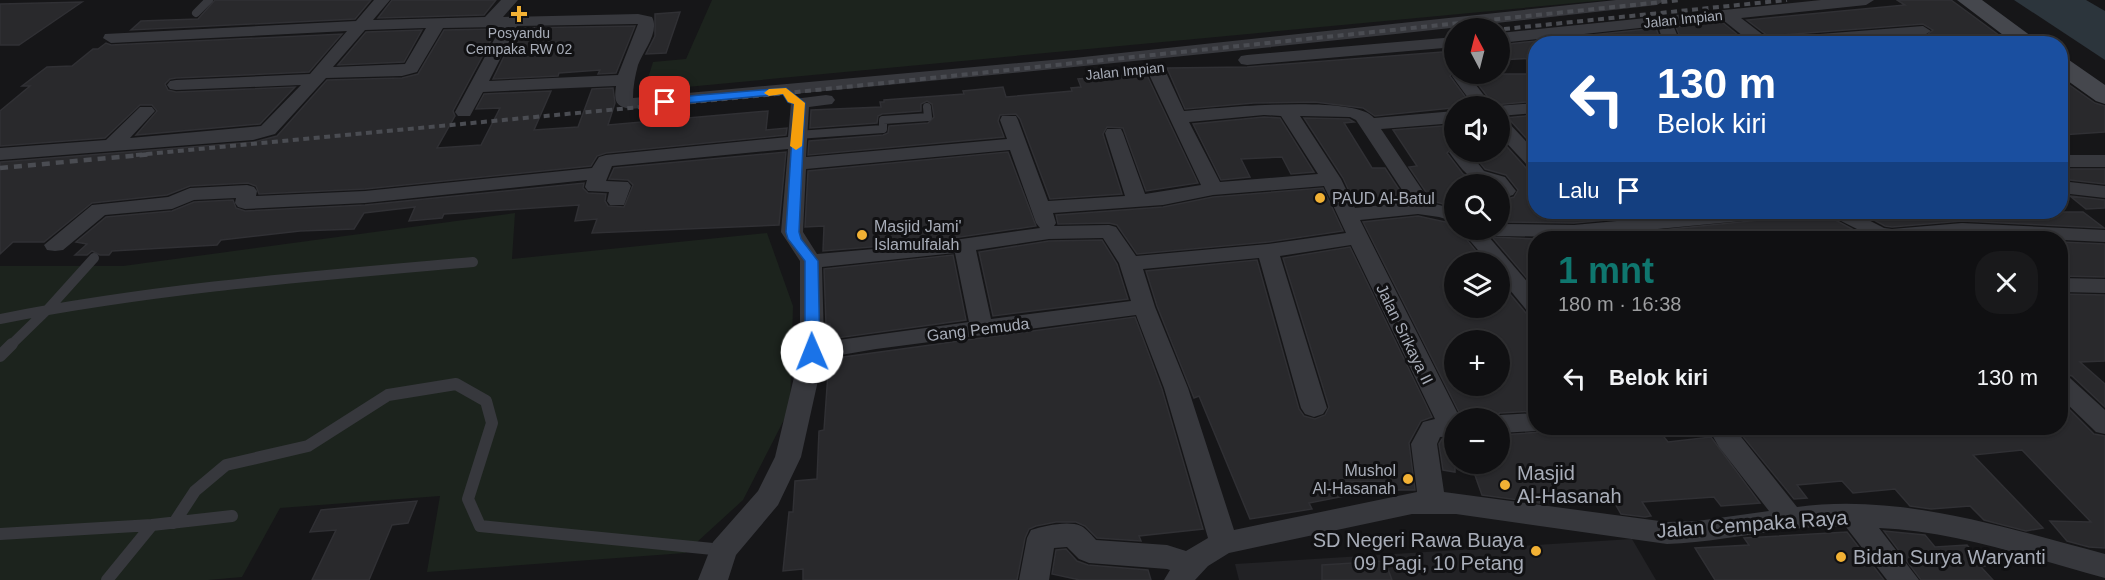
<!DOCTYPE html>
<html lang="id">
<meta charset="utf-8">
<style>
:root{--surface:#101012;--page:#19191b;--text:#f1f3f6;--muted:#9c9d9f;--line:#303032;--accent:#0f766e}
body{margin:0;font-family:Helvetica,sans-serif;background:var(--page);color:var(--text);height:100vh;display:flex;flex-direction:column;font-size:22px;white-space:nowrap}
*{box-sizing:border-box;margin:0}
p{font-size:20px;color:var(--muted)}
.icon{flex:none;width:33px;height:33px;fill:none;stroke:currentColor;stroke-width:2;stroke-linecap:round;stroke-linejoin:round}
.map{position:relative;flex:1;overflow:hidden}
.details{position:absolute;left:1528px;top:231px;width:540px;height:204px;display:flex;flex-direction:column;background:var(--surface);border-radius:24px;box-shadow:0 2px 4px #0004,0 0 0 2px var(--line)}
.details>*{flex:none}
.top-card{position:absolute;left:1528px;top:36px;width:540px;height:183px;border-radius:24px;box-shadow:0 2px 4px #0004,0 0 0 2px var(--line);background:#1a4fa0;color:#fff;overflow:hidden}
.needle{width:39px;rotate:353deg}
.controls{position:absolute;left:1444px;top:18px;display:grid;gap:12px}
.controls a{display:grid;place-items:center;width:66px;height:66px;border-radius:50%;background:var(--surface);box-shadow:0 2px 4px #0004,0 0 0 2px var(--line);font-size:30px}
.pin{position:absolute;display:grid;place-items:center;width:51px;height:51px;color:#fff;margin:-26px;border-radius:12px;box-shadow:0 3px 9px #0006}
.me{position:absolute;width:66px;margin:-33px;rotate:359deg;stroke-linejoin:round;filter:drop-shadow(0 0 4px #0008)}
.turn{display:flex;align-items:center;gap:21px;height:126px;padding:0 30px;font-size:27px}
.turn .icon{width:78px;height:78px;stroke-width:2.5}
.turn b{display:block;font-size:42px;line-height:51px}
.then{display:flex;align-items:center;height:57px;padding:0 30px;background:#0003;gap:12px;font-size:22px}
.round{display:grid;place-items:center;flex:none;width:63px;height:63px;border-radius:24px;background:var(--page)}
.overview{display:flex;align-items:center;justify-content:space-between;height:102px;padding:0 30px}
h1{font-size:36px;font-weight:700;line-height:45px;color:var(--accent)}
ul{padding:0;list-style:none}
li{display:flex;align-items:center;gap:18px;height:90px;padding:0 30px}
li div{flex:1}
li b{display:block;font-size:22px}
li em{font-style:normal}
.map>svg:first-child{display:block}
</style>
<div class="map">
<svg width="2105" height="580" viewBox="0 0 2105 580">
<rect width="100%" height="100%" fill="#161618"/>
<path fill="#222225" d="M1632,539l24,41h-417l-4,-16z"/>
<path fill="#1c231d" d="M712,0h895l-963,91 9,-29 33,-3z
M515,213l-3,46 255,-26 26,73 -3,102 -47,92 -58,53 -258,19 13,-76 -160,12 -38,69 -34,3h-208v-314h123z"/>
<path fill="#2c353c" d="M2014,0h72l19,11v49z"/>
<path fill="#29292c" stroke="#303034" stroke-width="1.5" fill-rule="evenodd" d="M215,0h156l-16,19 -224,11 10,-9 57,-2z
M392,0h104l-12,15 -106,3z
M1897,0h54l60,44h-154l66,-6 10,-8 -10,-6 -155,12 -21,-16 158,-15z
M82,2l-63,43h-19v-41z
M680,12l-14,41 -20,1 9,-18v-22z
M1722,22l27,22h-66l-7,-17z
M635,26l-19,47 -18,1 2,-4 -41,3 -1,3 -65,3 25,-51z
M1656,28l5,14 -69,2v-9z
M497,29l-44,82 2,5 -18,32 44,-3 19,-37 -24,1 8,-15 67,-3 -17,39 44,-3 14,-38 21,-1 2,15 -7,22 160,-14 -2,19 21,-2 -1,7 -180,18 -9,3 -6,10 -226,23 -106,5 -3,-8 -8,-3 -58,3 -23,9 -75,8 -48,39h-31l-13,12v-92l254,-20 23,-6 50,-56 75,-2 16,-4 26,-44z
M422,30l-18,32 -66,3 28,-33z
M342,34l-33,38 -133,6 -6,1 -5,5 3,6 8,2 119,-5 -35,37 -124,11 21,-24 -5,-6h-12l-35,33 -105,8v-35l30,-25h-8l25,-19 25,-1 21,-17h5l8,-6 5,2z
M1536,41v17l-36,2v-15z
M1455,51v19l-5,6 22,30 -97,10 -12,-8 -48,-6 -61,1 -69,6 -18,-41 80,-1z
M1145,71l53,112 -52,8 -23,-63 -16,-1 -4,7 19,60 -72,5 -30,-80 -4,-5 -16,1 -2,6 6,16 -196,18 1,-14 74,-6 5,-2 1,-7 39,-3 6,-6 -2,-13 -5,-3 -6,3v7l-39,3 -4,2 -1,7 -67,5 1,-18 70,-3 -1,-5h4v-2l80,-6 -1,-3 40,-4 3,10 66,-6 -1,-3 10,-1 -3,-8 46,-4 -2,-3z
M1493,74h43v27l-42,4 -17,-22 12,-2z
M2061,79l34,24 10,3v26l-44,3z
M1536,115v34l-27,-30 -5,-1z
M1264,117l16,1 34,54 -23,2 -9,-17 -41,2 9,18 -29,3 -28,-56z
M1304,118l45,1 5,3 -10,1 28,45h13l21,32 -50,6 -13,-28z
M1455,125v20l-8,8 16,21 20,10h-28v23l-23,-6 -23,-34 8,-1 -24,-36z
M1500,139l27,30 9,2v41h158l-120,11 -74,-1v-21l14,-4 4,-7 -12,-15 -21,-6 -14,-17h29z
M786,152l-7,73 -187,8 5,-14 -22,2 4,-16 -135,9 -2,4 -33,3 6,-14 -51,6 -10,16 -54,2 -79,9 -4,5 -105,6 -3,4h-9l-8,-4 -5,4h-12l12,-11 -11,-2 30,-25 66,-6 22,-9 39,-2 3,8 9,3 120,-6 219,-22 -1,5 5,5 18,1 -1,7 3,5 16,1 9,-22 -5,-5 -19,-1 5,-11z
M1008,152l28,74 -117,17 -96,8 1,-25 -19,1 3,-56z
M2061,169h44v15l-44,-5z
M1323,188l20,43 -75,11 -131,12 -20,-29 -8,-2 -51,1 -2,-9 107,-8 50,-10z
M2070,196l35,4v8l-19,1z
M1899,212h184l21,16 -142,-7 -70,6 -7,-1 -17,-9z
M1418,216l37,8v6h4l26,32h-30v46h45v-26l26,31 10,3v95l-36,2 -12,5h-26l-99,-196zM1455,340h45v46h-45z
M1828,216l39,21 -285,1 199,-20z
M1492,237l44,2v50z
M1102,240l15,24 11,35 -135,17 -14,-64 70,-11z
M2061,242l44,2v33l-44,-1z
M1350,247l82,170 -11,4 -12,22 6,47h-21l-2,-9 -49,1 7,13 -41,8 3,6 -62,10 -51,-123 -5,2 -37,-92 -11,-35 111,-11 42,149 5,7 11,3 10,-4 4,-8 -46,-149z
M953,255l13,65 -136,19v-15h-4l-2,-55z
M2061,294l44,1v66l-25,1 25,22v23l-33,-31 -11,-3z
M1135,317l27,72 41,140 -64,7 2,5 -44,-3 -12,-12 -9,-4h-20l-20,4 -7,3 -4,9 -8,42h-214v-11l-20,2 6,-59h4l2,-31 22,-2 2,-48 5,-1 5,-71z
M2061,401l33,33 11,2v112l-16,-1 -22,-6 -17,-20 41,1 -69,-72 -49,5 70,73 -17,3 -42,-11 -14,-14 -39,3 -21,-3 -15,-17 -42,4 -11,-12 -45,4 10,13 -13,1 -58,-71h325z
M1601,428l2,3 54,-3 11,14 43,-5 49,66 -39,3 -7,-9 -72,5 9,14 -6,1 -24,-3 -11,-19 -71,5 1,3 -58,-8 -11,-31h29v-29z
M1455,438v34l-12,-2 -4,-26 3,-5z
M417,501l-9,22 -16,2 -23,55h-57l24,-50 -26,2 11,-22z
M1884,531l41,4 10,12 32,-2 18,21 -4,1 12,13h-72z
M1847,532l37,48h-169l-20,-32 54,-3 -5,-7z
M1066,549l11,12 11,4 60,5 3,10h-71l-28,-6 4,-24z
M1385,561l7,19h-70v-15z"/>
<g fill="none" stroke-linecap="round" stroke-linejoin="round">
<path stroke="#37383d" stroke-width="8" d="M196,13l13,-13
M797,135l86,-6v-9l45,-3 -1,-10"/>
<path stroke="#37383d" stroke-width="10" d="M0,319c156,-31 314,-43 473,-57
M11,345l38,-37 45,-50"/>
<path stroke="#37383d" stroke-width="12" d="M0,356l12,-12
M174,523l21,-32 31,-26 82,-19 80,-51 68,-11 30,17 6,22 -24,76 12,27 243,24
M0,534l152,-9
M107,580l45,-55 80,-9"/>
<path fill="#37383d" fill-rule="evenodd" d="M374,0h16l-17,20 112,-3 16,-17h17l-15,17 135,-3 14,3c8,15 -9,34 -14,48 -3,11 -5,22 -5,33l441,-40 542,-58h49l-8,5c-342,39 -684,73 -1027,104 -15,-3 -16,-8 -14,-23l-133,6 -13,24h-12l-3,-4 46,-85 -58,1 -26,44 -15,4 -76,2 -51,56 -22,6 -253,20v-12l106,-8 34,-33h12l3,4 -25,27 131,-12 40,-41 -125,5 -6,-1 -3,-4 3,-4 6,-1 134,-6 37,-43 -236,12 -8,-5 2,-4 251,-13zM638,24l-20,51 -129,6 28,-55zM426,28l-21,36 -72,3 32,-37z
M1821,0h53l-8,5 -125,13 26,20 156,-12 8,5 -8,5 -101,8h-69l-30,-24 -50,5 8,19h-17l-6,-18 -158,17v-10z
M1455,37v10l-208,18 -6,-1 -3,-4 3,-4 6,-1z
M1155,63l6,1 3,4 20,43c32,-3 173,-17 190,7l81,-7v12l-74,6 50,74 24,6v13l-16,-5 -21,-3 -58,6 100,198h-5v18l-15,1 -3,7 7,48 223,30 30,-1 72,-10 -50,-64 -11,-19h26l63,79c104,-14 209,21 308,47v24c-74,-20 -149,-47 -226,-50l40,52h-32l-41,-53c-60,-3 -119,15 -179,17l-211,-30h-44l-183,39 -21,13 -13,14h-31l6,-10 -3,-1 -78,-6 -10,-4 -12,-12 -13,1 -5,32h-30l8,-42 4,-8c13,-4 37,-10 50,-4 6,3 11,10 15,14l71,5 19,6 22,-13 -44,-150 -28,-73 -260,34 -53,9 -22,99 -23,48 -42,50 -8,25h-30l15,-38 45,-51 17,-34 25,-105v-91l-19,-29 7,-83 -176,17 -6,15 22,1 3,4 -7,19h-14l-3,-4 2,-9 -21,-1 -3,-4 2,-7 -222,23 -120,6 -7,-2 -3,-4 1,-5 -42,2 -22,9 -67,6 -42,35 -8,1 -8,-1 -3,-5 48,-40 76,-8 22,-9 57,-3 7,2 3,4 -1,5 109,-5 227,-23 7,-11 7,-2 182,-18 3,-34 3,-4 32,-4 6,1 3,4 -3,4 -23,3 -3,50 201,-18 -7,-19 2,-4h14l2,4 30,81 77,-5 -20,-63 2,-4h14l2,4 22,61 56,-9 -55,-117 3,-4zM1264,115l17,1 37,58 -98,8 -31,-60zM1300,116l50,1 6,3 54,82 -55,6 -14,-29zM1010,150l26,73 4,5 -121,17 -102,9 -14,-22 3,-63zM1324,186l22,47 -78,11 -132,12 -20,-29 -7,-2 -55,1 2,-3 -3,-10 110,-8 50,-10zM1103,238l16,25 12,38 -140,18 -15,-69 73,-11zM1351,245l84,174 -12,3 -12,22 6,48 -183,38 -46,-142 -33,-81 -12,-38 116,-11 42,150 4,6 9,3 9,-3 4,-6 -47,-152zM955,253l14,69 -145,20 -2,-75z
M1455,72l36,2 -2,5 -16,2 19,25h-18l-22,-30z
M1536,103v10l-36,3v-10h-4z
M1500,119l7,2 29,31v17l-7,-2 -29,-31z
M1455,147v5h14l15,19 21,6 11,14 -3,4 -13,4v-15c-28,0 -35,-10 -51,-32z
M2061,155h44v12h-44z
M2061,181l44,5v12l-44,-5z
M1713,212h70l-3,4 -7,2 -199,19 -78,-1 -7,-2 -4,-4h15v-6l74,1z
M1828,212h25l31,16 8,1 70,-6 143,7v12l-143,-7 -87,3 -44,-22z
M1461,230h22l53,62v22l-8,-2 -28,-34v-16h-12z
M2061,278l44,1v14l-44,-1z
M2061,375l9,3 35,32v24l-9,-2 -35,-34z
M1536,413v15h10l-10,3 -36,2v-15h-10l10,-3z"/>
<path fill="#45474d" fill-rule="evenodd" d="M1957,0h25l60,44h-27z
M2061,58l8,2 36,25v19l-9,-3 -35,-25z"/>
<path stroke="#4a4c52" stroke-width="4" stroke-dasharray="6 4.5" stroke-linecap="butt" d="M1504,29l283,-29
M136,155l651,-62 894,-93"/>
<path stroke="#4a4c52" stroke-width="4.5" stroke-dasharray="8 6" stroke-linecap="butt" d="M0,168l152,-14"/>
</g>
<path fill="#1a73e8" stroke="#114b97" stroke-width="1.5" d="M786,88l19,15 -6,129 2,7 17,22 2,91 -8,5 -7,-5v-91l-17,-22 -2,-7 8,-128 -6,-2 -5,-8 -118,11 -6,-3 6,-4z"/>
<path fill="#f59e0b" d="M786,88l19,15 -3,43 -6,4 -6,-4 4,-42 -6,-2 -5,-8 -14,2 -5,-3 5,-4z"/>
<g fill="#f2b134" stroke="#111113" stroke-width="2">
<path d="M516 5h6v6h6v6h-6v6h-6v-6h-6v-6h6z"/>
<circle cx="1320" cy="198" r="6"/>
<circle cx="862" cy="235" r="6"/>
<circle cx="1408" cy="479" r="6"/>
<circle cx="1505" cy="485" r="6"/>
<circle cx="1536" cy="551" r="6"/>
<circle cx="1841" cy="557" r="6"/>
</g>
<g text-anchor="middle" stroke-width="6" stroke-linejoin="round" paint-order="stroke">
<g font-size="14" fill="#a8adb8" stroke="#111113">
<text transform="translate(1683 19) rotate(-6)" y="5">Jalan Impian</text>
<text transform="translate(1125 71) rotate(-6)" y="5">Jalan Impian</text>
</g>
<g font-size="14" fill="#a8adb8" stroke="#111113">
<text x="519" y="38">Posyandu<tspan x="519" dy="16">Cempaka RW 02</tspan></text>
</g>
<g font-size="16" fill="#a8adb8" stroke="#111113" text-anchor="start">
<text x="1332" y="204">PAUD Al-Batul</text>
<text x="874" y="232">Masjid Jami'<tspan x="874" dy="18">Islamulfalah</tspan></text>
<text x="1396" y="476" text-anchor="end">Mushol<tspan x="1396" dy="18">Al-Hasanah</tspan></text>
</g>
<g font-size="16" fill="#a8adb8" stroke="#111113">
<text transform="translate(978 329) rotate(-7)" y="6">Gang Pemuda</text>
<text transform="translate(1405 334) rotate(64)" y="6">Jalan Srikaya II</text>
</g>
<g font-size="20" fill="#a8adb8" stroke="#111113" text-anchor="start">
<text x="1517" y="480">Masjid<tspan x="1517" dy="23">Al-Hasanah</tspan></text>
<text x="1524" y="547" text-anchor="end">SD Negeri Rawa Buaya<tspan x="1524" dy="23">09 Pagi, 10 Petang</tspan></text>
<text x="1853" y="564">Bidan Surya Waryanti</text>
</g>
<g font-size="20" fill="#a8adb8" stroke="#111113">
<text transform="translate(1752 524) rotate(-4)" y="7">Jalan Cempaka Raya</text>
</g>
</g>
</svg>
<div class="controls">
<a><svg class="needle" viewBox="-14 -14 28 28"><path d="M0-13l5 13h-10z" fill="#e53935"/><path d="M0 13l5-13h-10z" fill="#9c9d9f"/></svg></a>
<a><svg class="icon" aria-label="sound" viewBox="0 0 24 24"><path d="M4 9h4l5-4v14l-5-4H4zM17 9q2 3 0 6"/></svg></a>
<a><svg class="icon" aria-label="search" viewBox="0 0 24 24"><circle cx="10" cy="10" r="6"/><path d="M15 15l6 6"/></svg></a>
<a><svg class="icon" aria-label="layers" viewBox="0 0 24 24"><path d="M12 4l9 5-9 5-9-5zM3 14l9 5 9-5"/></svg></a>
<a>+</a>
<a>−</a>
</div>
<div class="pin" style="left:665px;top:102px;background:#d93025"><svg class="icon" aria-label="arrive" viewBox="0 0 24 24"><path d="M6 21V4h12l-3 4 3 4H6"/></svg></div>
<svg class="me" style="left:812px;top:352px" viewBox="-20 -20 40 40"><circle r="19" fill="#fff"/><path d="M0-13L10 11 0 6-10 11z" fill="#1a73e8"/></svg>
<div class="top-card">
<div class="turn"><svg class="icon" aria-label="left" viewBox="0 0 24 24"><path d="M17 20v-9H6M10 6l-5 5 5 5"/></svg><div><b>130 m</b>Belok kiri</div></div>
<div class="then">Lalu<svg class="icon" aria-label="arrive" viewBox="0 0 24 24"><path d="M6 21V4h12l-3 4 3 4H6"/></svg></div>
</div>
<section class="details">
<div class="overview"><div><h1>1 mnt</h1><p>180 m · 16:38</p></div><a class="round"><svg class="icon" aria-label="close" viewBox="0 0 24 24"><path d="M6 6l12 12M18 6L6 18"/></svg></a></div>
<ul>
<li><svg class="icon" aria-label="left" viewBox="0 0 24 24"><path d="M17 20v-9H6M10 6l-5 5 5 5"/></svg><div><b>Belok kiri</b></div><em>130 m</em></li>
</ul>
</section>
</div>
